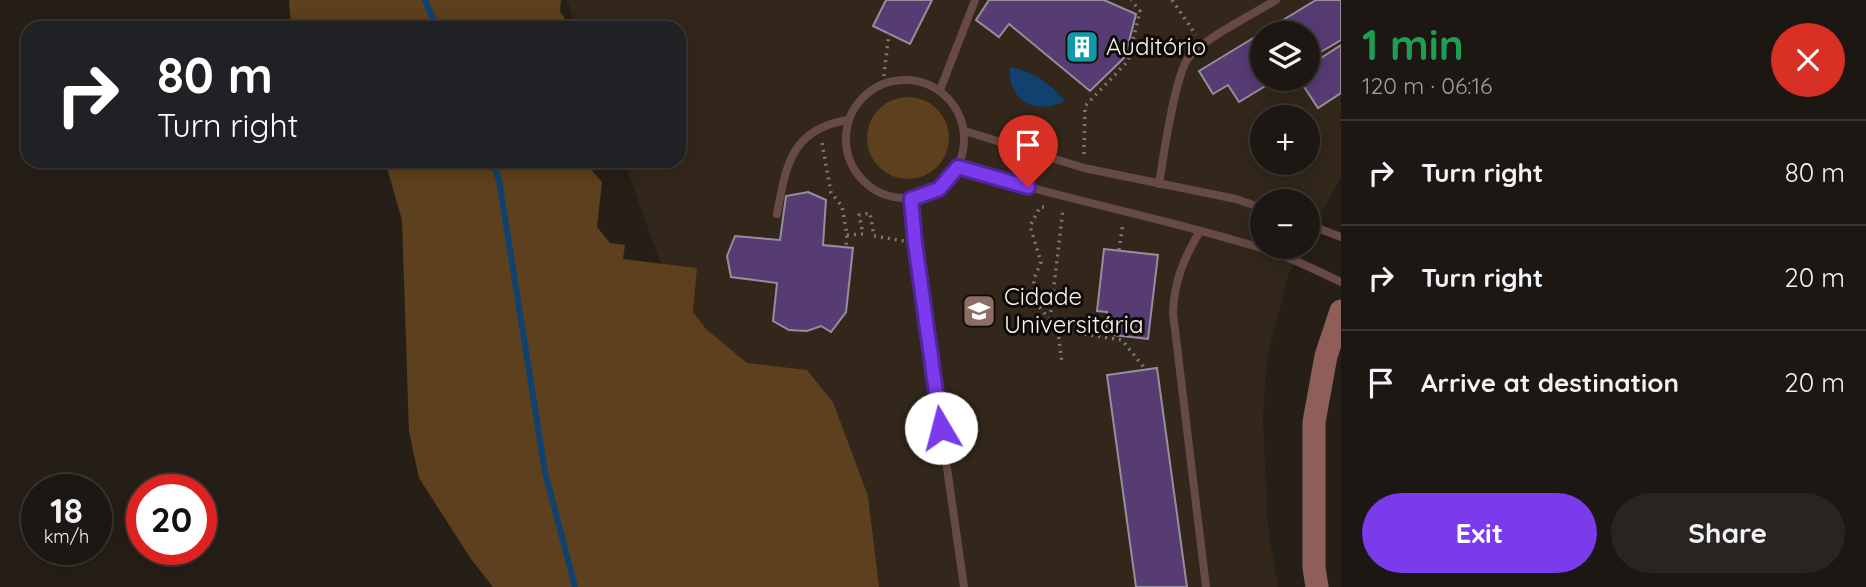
<!DOCTYPE html>
<meta charset="utf-8">
<style>
:root{--surface:#1c1712;--page:#292420;--text:#f1f3f6;--muted:#a09f9f;--line:#3a3632;--accent:#7c3aed}
body{margin:0;font-family:Quicksand,sans-serif;background:var(--page);color:var(--text);height:100vh;display:flex;flex-direction:column;font-size:26px;white-space:nowrap}
*{box-sizing:border-box;margin:0}
p{font-size:23px;color:var(--muted)}
.icon{flex:none;width:38px;height:38px;fill:none;stroke:currentColor;stroke-width:2;stroke-linecap:round;stroke-linejoin:round}
.map{position:relative;flex:1;overflow:hidden}
.drawer{display:flex;flex-direction:column;background:var(--surface);width:525px}
.drawer>*{flex:none}
.banner{position:absolute;left:21px;top:21px;width:665px;height:147px;border-radius:21px;box-shadow:0 4px 18px #0003,0 0 0 2px var(--line);background:#202124;color:#fff;overflow:hidden}
.tools{position:absolute;left:1250px;top:21px;display:grid;gap:14px}
.tools a{display:grid;place-items:center;width:70px;height:70px;border-radius:50%;background:var(--surface);box-shadow:0 4px 18px #0003,0 0 0 2px var(--line);font-size:35px}
.speed{position:absolute;left:21px;top:474px;display:flex;gap:14px;font-size:35px;font-weight:700;text-align:center}
.speed>*{display:grid;place-content:center;width:91px;height:91px;border-radius:50%;background:var(--surface);box-shadow:0 4px 18px #0003,0 0 0 2px var(--line);line-height:1}
.speed small{font-size:18px;font-weight:400}
.speed .limit{border:10px solid #d22;background:#fff;color:#111}
.pin{position:absolute;display:grid;place-items:center;width:60px;height:60px;color:#fff;margin:-72px -30px;border-radius:50% 50% 50% 0;rotate:-45deg;box-shadow:0 0 7px #0007}
.pin .icon{rotate:45deg}
.me{position:absolute;width:77px;margin:-38px;rotate:352deg;stroke-linejoin:round;filter:drop-shadow(0 0 5px #0008)}
.turn{display:flex;align-items:center;gap:24px;height:147px;padding:0 21px;font-size:32px}
.turn .icon{width:91px;height:91px;stroke-width:2.5}
.turn b{display:block;font-size:49px;line-height:60px}
.round{display:grid;place-items:center;flex:none;width:74px;height:74px;border-radius:37px;background:var(--page)}
.overview{display:flex;align-items:center;justify-content:space-between;height:119px;padding:0 21px}
h1{font-size:42px;font-weight:800;line-height:52px;color:#1e9e55}
.primary-button{display:flex;gap:14px;margin-top:auto;padding:14px 21px}
.primary-button a{flex:1;height:80px;border-radius:42px;background:var(--accent);color:#fff;font-size:28px;font-weight:800;line-height:80px;text-align:center}
.primary-button a+a{background:var(--page);color:var(--text)}
ul{padding:0;list-style:none}
li{display:flex;align-items:center;gap:21px;height:105px;padding:0 21px;border-top:2px solid var(--line)}
li div{flex:1}
li b{display:block;font-size:26px}
li em{font-style:normal}
main{display:flex;flex:1;min-height:0}
.map>svg:first-child{display:block}
</style>
<main>
<div class="map">
<svg width="1341" height="587" viewBox="0 0 1341 587">
<rect width="100%" height="100%" fill="#261f18"/>
<path fill="#32271a" fill-rule="evenodd" d="M567,0h774v177l-34,62v-38h-45v46h41l-15,29 -21,82 -4,60 5,110 10,59h-518l-69,-240 -67,-186h55v-133h-102zM1262,33h45v46h-45zM1262,117h45v46h-45z"/>
<path fill="#5d401d" d="M289,0h272l-1,12 12,16h-281z
M867 138a41 41 0 1 1 82 0a41 41 0 1 1-82 0Z
M385,161h189v3l14,2 14,16 -5,45 13,16 15,2 -2,14 74,9 -4,44 13,17 41,34 60,7 26,32 35,94 11,91h-386l-22,-28 -52,-81 -10,-46 -7,-212z"/>
<path fill="#10416f" d="M1010,67c25,5 38,15 55,34 -17,9 -41,9 -51,-11 -4,-6 -4,-16 -4,-23z"/>
<g fill="none" stroke-linecap="round" stroke-linejoin="round">
<path stroke="#10416f" stroke-width="6" d="M425,0l12,28
M492,161l7,19 46,292 30,115"/>
</g>
<path fill="#573c74" stroke="#948f9b" stroke-width="2" d="M886,0h46l-22,44 -37,-18z
M989,0h115l32,14 -11,43 -35,34 -81,-67 -10,13 -23,-17z
M1316,0h25v40l-34,20v-27h-45v46h15l-38,23 -11,-17 -15,9 -14,-23z
M1341,45v48l-23,15 -19,-29h8v-12z
M808,192l18,8 -3,45 30,3 -7,64 -15,20 -10,-6 -14,5 -18,-1 -16,-9 4,-38 -46,-6 -4,-21 8,-20 45,4 6,-44z
M1104,249l54,6 -10,84 -43,-5 2,-22 -10,-1z
M1157,368l30,219h-51l-29,-212z"/>
<g fill="none" stroke-linecap="round" stroke-linejoin="round">
<path stroke="#7e7871" stroke-width="3.5" stroke-dasharray="2 5" stroke-linecap="butt" d="M1172,0l24,35
M883,83l6,-50
M822,143l9,50 11,13 5,29 -1,12
M1084,154l1,-48 43,-45 12,-50 -9,-11
M1044,207h-4l-10,19 11,36 -7,17 -1,20 25,31 64,10 24,30
M847,235l16,-1 -4,-19 11,-2 4,23 30,5
M1119,250l4,-27
M1050,319l13,-110
M1058,330l4,34"/>
<path stroke="#674945" stroke-width="8" d="M846 139a59 59 0 1 1 118 0a59 59 0 1 1-118 0Z
M940,90l35,-90
M965,131l119,37 152,31 26,9
M958,167c102,32 208,51 309,83 26,8 50,21 74,32
M1159,184c4,-25 16,-111 30,-127 14,-18 66,-44 87,-57
M911,199l4,44 49,344
M777,214c9,-49 14,-85 71,-94
M1307,224l34,13
M1200,231c-16,27 -26,50 -27,82l33,274"/>
<path stroke="#8f5e58" stroke-width="23" d="M1317,587l-3,-19v-146l12,-66 15,-45"/>
</g>
<g fill="none" stroke-linecap="round" stroke-linejoin="round">
<defs>
<path id="route" d="M941,428l-26,-185 -4,-44 28,-10 19,-22 70,20"/>
</defs>
<use href="#route" stroke="#51269a" stroke-width="18"/>
<use href="#route" stroke="#7c3aed" stroke-width="12"/>
</g>
<defs>
<symbol id="building-square" viewBox="-11 -11 22 22"><rect x="-9" y="-9" width="18" height="18" rx="4" fill="#0f9aa8" stroke="#0d0a07"/><path d="M-4-6H4V6H1V3H-1V6H-4ZM-2.5-4.3h1.7v1.8h-1.7ZM.8-4.3h1.7v1.8H.8ZM-2.5-1h1.7V.8h-1.7ZM.8-1h1.7V.8H.8Z" fill="#fff"/></symbol>
<symbol id="university-square" viewBox="-11 -11 22 22"><rect x="-9" y="-9" width="18" height="18" rx="4" fill="#8d6e63" stroke="#0d0a07"/><path d="M0-5L7-2L0 1L-7-2ZM-4 1L0 2.5L4 1V4Q0 6-4 4Z" fill="#fff"/></symbol>
</defs>
<g fill-rule="evenodd">
<use href="#building-square" x="1063" y="28" width="38" height="38"/>
<use href="#university-square" x="960" y="292" width="38" height="38"/>
</g>
<g text-anchor="middle" stroke-width="6" stroke-linejoin="round" paint-order="stroke">
<g font-size="24" fill="#f8f3ed" stroke="#0d0a07" text-anchor="start">
<text x="1106" y="55">Auditório</text>
<text x="1004" y="305">Cidade<tspan x="1004" dy="28">Universitária</tspan></text>
</g>
</g>
</svg>
<div class="tools">
<a><svg class="icon" aria-label="layers" viewBox="0 0 24 24"><path d="M12 4l9 5-9 5-9-5zM3 14l9 5 9-5"/></svg></a>
<a>+</a>
<a>−</a>
</div>
<div class="speed"><div>18<small>km/h</small></div><div class="limit">20</div></div>
<div class="pin" style="left:1028px;top:187px;background:#d93025"><svg class="icon" aria-label="arrive" viewBox="0 0 24 24"><path d="M6 21V4h12l-3 4 3 4H6"/></svg></div>
<svg class="me" style="left:941px;top:428px" viewBox="-20 -20 40 40"><circle r="19" fill="#fff"/><path d="M0-13L10 11 0 6-10 11z" fill="#7c3aed"/></svg>
<div class="banner">
<div class="turn"><svg class="icon" aria-label="right" viewBox="0 0 24 24"><path d="M7 20v-9h11M14 6l5 5-5 5"/></svg><div><b>80 m</b>Turn right</div></div>
</div>
</div>
<section class="drawer">
<div class="overview"><div><h1>1 min</h1><p>120 m · 06:16</p></div><a class="round" style="background:#d93025;color:#fff"><svg class="icon" aria-label="close" viewBox="0 0 24 24"><path d="M6 6l12 12M18 6L6 18"/></svg></a></div>
<ul>
<li><svg class="icon" aria-label="right" viewBox="0 0 24 24"><path d="M7 20v-9h11M14 6l5 5-5 5"/></svg><div><b>Turn right</b></div><em>80 m</em></li>
<li><svg class="icon" aria-label="right" viewBox="0 0 24 24"><path d="M7 20v-9h11M14 6l5 5-5 5"/></svg><div><b>Turn right</b></div><em>20 m</em></li>
<li><svg class="icon" aria-label="arrive" viewBox="0 0 24 24"><path d="M6 21V4h12l-3 4 3 4H6"/></svg><div><b>Arrive at destination</b></div><em>20 m</em></li>
</ul>
<div class="primary-button"><a>Exit</a><a>Share</a></div>
</section>
</main>
